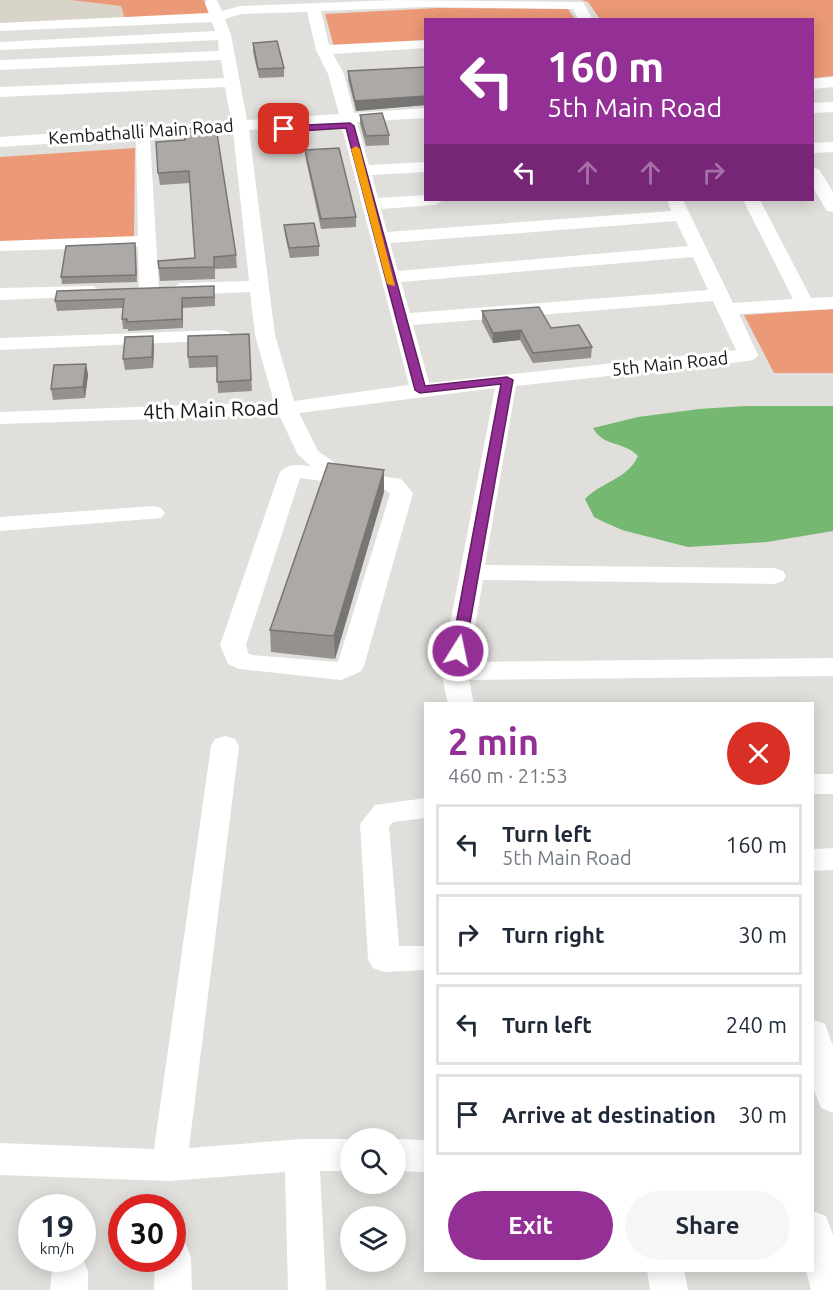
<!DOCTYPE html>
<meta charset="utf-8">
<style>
:root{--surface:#fff;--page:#f6f6f7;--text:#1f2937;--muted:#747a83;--line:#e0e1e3;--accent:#942f95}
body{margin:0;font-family:Ubuntu,sans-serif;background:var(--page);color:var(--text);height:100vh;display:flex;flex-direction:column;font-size:22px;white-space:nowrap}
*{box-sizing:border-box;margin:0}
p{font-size:20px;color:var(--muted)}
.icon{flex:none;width:33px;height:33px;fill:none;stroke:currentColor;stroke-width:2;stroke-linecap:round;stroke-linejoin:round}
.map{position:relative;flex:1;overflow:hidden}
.details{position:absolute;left:424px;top:702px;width:390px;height:570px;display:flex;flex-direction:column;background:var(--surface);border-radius:0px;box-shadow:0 3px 15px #0003}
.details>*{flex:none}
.hud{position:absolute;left:424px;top:18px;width:390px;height:183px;border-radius:0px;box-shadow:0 3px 15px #0003;background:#942f95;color:#fff;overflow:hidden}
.buttons{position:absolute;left:340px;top:1128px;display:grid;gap:12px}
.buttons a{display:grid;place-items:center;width:66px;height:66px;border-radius:50%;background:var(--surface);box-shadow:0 3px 15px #0003;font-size:30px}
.speed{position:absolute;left:18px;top:1194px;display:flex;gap:12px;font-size:30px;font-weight:700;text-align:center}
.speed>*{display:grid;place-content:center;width:78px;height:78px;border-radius:50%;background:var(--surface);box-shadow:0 3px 15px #0003;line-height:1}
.speed small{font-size:15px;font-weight:400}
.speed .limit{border:9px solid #d22;background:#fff;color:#111}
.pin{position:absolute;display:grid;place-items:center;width:51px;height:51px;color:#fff;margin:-26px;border-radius:12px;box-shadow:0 3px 9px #0006}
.me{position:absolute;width:66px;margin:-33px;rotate:10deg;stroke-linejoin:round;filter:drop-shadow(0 0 4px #0008)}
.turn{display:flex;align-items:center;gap:21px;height:126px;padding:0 24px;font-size:27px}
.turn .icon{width:78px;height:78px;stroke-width:2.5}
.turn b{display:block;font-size:42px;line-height:51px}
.lanes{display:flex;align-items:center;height:57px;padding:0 24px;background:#0003;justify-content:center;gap:30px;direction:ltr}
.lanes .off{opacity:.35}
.round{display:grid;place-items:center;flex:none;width:63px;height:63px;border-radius:32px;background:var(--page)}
.overview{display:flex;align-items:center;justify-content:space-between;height:102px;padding:0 24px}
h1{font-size:36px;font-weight:600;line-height:45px;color:var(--accent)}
.primary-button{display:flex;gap:12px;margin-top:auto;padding:12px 24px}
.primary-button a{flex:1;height:69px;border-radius:36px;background:var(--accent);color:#fff;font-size:24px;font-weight:600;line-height:69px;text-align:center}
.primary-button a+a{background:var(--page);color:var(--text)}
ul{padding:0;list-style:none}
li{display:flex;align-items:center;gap:18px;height:81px;margin:0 12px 9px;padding:0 12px;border:3px solid var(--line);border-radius:0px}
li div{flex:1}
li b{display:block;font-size:22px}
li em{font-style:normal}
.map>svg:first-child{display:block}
</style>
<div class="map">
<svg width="833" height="1290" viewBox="0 0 833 1290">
<rect width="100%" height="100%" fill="#e1dfdb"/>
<path fill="#d8d4c9" d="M0,0h71l50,6 4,13 -125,4z"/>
<path fill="#ec9977" d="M71,0h133l5,15 -84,4 -4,-13z
M581,0h252v76l-20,2v-58l-213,-1 -12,-17z
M438,8l130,1 7,10 -149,1v22l-92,5 -9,-33z
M135,148l-1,89 -134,5v-85z
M833,309v64h-59l-30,-58z"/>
<path fill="#75b871" d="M745,406h88v125l-66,11 -79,5 -66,-17 -18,-8 -10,-5 -9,-18c16,-17 43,-20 53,-43 -14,-15 -35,-9 -45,-28l45,-11 61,-8z"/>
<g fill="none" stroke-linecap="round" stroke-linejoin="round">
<path fill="#fff" fill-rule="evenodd" d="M207,0h10l5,11 18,-5 156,-6 187,2 10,18h-14l-6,-11 -146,-2 -106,4 8,34 97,-5v8l-93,6 11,20 10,39 72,-5v10l-69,4 12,43 57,-3v10l-54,3 6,23 48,-3v5h18l-9,5 -54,4 6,23 284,-21 -4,-11h16l50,103 60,-4 -50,-99h17l51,98 22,-1v12l-94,5 19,41 -3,4 -7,2 -232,25 -31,179 289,3 9,3 3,5 -3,5 -9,3 -291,-4 -14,82 364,-4v18l-364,4 5,24h-26l-7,-33 54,-283 -196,25 19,38 29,20 54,8 12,14 -49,173 -4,6 -19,8 -102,-11 -11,-5 -8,-19 59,-171c8,-12 20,-9 32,-8l-13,-11 -19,-40 -279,9v-12l274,-10 -19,-67 -5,-43 -70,3 -10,-6 10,-6 69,-2 -16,-150 -83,6 9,153 -3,4 -7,2 -10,-6 -1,-43 -138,4v-10l138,-5 -2,-98 -136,9v-10l231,-16 -6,-34 -225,10v-10l224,-9 -3,-18 -221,10v-10l219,-9 -1,-11 -218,10v-8l215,-11 -3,-9 -212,9v-8l209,-10 -4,-10zM307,12l9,38 12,24 11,40 -92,6 -16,-85 -6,-16 16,-5zM341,124l68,261 -115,16 -19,-66 -26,-205zM676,221l12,25 -290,25 -8,-28zM693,257l15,33 -298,23 -9,-31zM713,301l23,49 -307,33 -16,-58zM300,478l86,12 4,4 -52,168 -86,-7 -4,-2 -2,-8z
M833,77v10l-20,2v-10z
M833,102v10l-20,1v-10z
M833,142v10l-20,1v-10z
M813,168l6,1 14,23v20l-6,-1 -14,-23z
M93,286l10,6 -3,4 -100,4v-12z
M222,330l7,2 3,4 -3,4 -229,10v-12z
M153,506l8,2 4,5 -4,5 -161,13v-14z
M225,736l10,3 4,7 -50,402 113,-9h49v32h-31l6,119h-38l-3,-118 -116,9 -169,-6v-32l154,6 57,-403 4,-7z
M813,774h20v20h-20z
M426,798v20l-33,4 -4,5 10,119h27v24l-42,2 -11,-4 -5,-9 -8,-135 15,-19z
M833,848v22l-20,1v-22z
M813,1020l12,4 8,22v67l-12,-5 -8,-20z
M396,1139l30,1v32l-30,-1z
M813,1211l13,5 7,19v55h-22l-5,-20h7z
M172,1240l14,5 5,12 1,33h-38l1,-32h17z
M57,1259h26l5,12v19h-38l2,-19z
M647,1270h37l4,20h-38z"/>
</g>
<path fill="#94918f" d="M253,43l31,25v9l-25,1 -6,-26z
M426,67v38l-70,6 -8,-31v-9z
M360,115l29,20v10l-23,1 -6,-22z
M185,140l51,115 1,13 -22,1v10l-55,2 -2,-20 37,-3 -5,-75 -30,2 -2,-12z
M305,150l51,67v10l-35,2 -15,-69z
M284,225l35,21v10l-29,2 -5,-23z
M136,249l1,33 -75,2 -1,-7z
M215,295v11l-32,2v20l-55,3v-2h-5l-1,-10 1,-11 -66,3 -2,-10z
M482,311l69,17 41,19 -1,11 -58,5 -13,-23 -27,3 -11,-21z
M249,334l3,57 -34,2 -1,-26 -28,1 -1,-11z
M154,347l-1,21 -28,2 -2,-11z
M86,364l2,11 -3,23 -32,2 -2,-11z
M384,492l-49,167 -64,-7 -1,-22z"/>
<path fill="#787674" d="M426,96v9l-70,6 -1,-10z
M182,298l1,10v20l-1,-9z
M521,330l-1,10 -27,3v-10z
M153,336l1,11 -1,21 -1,-11z
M86,364l2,11 -3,23 -2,-11z
M384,470v22l-49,167 -1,-23z"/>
<path fill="#aca9a6" stroke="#787674" stroke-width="1.5" d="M277,41l7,27 -26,1 -5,-26z
M426,67v29l-71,5 -7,-30z
M382,113l7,22 -23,1 -6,-21z
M216,127l20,128 -22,2v10l-55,1 -1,-7 37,-3 -6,-87 -31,2 -2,-31 29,-2 -1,-11z
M339,148l17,69 -35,2 -16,-69z
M314,223l5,23 -30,2 -5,-23z
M135,243l1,32 -75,2 5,-31z
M214,286v11l-32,1v21l-55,3v-3h-5l2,-20 -69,2 2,-10z
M539,307l12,21 28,-3 13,22 -59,6 -12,-23 -28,3 -11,-22z
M249,334l2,46 -34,2v-26l-29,1v-21z
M153,336l-1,21 -29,2 2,-22z
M86,364l-3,23 -32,2 3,-24z
M328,463l56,7 -50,166 -64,-6z"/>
<path fill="#942f95" stroke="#601f61" stroke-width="1.5" d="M350,123l4,3 71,260 82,-9 6,3 -48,271 -7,5 -7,-5 50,-267 -81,9 -5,-3 -69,-262 -62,4 -4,-3 4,-3z"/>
<path fill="#f59e0b" d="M356,146l4,3 35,137 -8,-2 -36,-135z"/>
<g text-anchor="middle" stroke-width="6" stroke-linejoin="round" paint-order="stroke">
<g font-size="18" fill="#181816" stroke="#fff">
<text transform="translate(141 132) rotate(-4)" y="6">Kembathalli Main Road</text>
<text transform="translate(670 364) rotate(-6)" y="6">5th Main Road</text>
</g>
<g font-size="21" fill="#181816" stroke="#fff">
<text transform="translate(211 410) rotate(-2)" y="7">4th Main Road</text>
</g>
</g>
</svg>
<div class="buttons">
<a><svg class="icon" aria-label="search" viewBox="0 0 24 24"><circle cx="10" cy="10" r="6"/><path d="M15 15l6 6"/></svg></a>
<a><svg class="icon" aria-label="layers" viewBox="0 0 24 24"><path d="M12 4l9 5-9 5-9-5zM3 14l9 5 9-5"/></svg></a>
</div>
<div class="speed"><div>19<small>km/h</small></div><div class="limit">30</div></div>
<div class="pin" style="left:284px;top:129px;background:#d93025"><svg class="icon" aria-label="arrive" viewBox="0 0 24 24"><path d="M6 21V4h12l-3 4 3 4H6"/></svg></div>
<svg class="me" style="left:458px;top:651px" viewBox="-20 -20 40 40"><circle r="17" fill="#942f95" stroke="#fff" stroke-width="3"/><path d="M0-11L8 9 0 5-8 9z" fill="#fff"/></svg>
<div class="hud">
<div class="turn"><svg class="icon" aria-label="left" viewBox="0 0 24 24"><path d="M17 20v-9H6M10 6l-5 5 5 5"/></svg><div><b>160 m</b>5th Main Road</div></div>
<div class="lanes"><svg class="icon" aria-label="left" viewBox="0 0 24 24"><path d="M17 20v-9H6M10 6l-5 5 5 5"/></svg><svg class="icon off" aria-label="ahead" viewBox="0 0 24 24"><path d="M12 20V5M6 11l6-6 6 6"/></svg><svg class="icon off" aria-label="ahead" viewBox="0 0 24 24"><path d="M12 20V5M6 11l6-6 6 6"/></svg><svg class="icon off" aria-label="right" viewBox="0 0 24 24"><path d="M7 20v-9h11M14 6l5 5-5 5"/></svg></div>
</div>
<section class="details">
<div class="overview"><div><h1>2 min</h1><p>460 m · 21:53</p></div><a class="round" style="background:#d93025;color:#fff"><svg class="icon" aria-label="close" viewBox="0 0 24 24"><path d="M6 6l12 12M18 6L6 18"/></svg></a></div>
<ul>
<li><svg class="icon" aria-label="left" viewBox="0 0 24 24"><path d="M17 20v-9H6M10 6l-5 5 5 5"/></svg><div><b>Turn left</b><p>5th Main Road</p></div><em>160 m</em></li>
<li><svg class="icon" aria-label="right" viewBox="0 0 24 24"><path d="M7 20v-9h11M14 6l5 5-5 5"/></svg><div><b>Turn right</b></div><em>30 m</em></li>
<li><svg class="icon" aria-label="left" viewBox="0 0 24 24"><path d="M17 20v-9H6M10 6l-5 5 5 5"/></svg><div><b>Turn left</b></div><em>240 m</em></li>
<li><svg class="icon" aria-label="arrive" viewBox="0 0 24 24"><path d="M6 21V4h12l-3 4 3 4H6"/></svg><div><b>Arrive at destination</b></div><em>30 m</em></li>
</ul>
<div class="primary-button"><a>Exit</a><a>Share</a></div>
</section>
</div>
